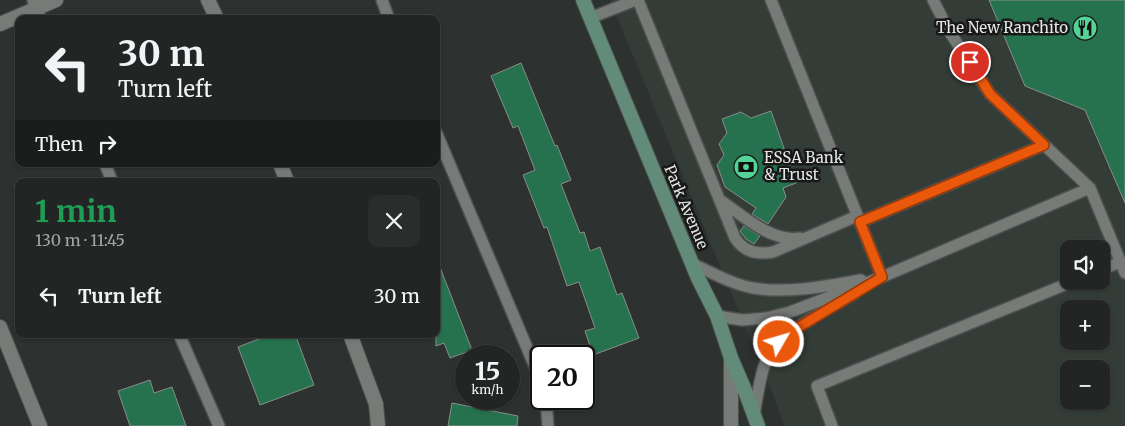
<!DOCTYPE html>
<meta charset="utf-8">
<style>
:root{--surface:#222523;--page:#2a2d2b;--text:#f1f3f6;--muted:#a2a5a6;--line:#3f4241}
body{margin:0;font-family:Merriweather,serif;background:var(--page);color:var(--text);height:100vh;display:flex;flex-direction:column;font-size:19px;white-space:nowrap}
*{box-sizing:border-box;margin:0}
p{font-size:16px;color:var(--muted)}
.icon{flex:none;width:28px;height:28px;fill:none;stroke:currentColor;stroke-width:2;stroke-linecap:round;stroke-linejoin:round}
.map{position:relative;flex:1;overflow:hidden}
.side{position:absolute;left:15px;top:178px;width:425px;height:160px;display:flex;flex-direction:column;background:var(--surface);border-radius:10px;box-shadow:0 1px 4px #0004,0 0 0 1px var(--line)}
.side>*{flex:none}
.top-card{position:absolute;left:15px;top:15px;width:425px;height:152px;border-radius:10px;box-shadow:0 1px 4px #0004,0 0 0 1px var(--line);background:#222523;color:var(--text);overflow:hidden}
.buttons{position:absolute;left:1060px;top:240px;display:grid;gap:10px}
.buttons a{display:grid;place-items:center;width:50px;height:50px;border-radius:10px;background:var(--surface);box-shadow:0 1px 4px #0004,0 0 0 1px var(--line);font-size:25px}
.speed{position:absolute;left:455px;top:345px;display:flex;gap:10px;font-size:25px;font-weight:700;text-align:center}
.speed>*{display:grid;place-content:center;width:65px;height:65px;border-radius:50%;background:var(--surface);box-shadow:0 1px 4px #0004,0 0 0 1px var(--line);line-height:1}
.speed small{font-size:12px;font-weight:400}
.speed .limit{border:2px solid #111;border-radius:8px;background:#fff;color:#111}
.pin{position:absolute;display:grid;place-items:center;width:42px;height:42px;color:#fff;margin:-21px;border:2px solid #fff;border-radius:50%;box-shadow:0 1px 5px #0007}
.me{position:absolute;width:55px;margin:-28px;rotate:52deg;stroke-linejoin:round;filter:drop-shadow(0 0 4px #0008)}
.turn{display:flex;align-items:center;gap:18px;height:105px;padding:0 20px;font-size:22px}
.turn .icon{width:65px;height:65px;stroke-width:2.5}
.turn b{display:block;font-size:35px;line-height:42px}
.then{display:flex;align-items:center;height:48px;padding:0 20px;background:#0003;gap:10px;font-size:19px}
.round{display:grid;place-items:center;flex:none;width:52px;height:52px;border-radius:10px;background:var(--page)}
.overview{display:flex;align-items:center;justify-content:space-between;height:85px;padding:0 20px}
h1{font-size:30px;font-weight:700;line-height:38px;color:#1e9e55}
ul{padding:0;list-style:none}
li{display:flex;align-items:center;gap:15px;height:65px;padding:0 20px}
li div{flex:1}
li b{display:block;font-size:19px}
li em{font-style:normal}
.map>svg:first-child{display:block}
</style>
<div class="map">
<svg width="1125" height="426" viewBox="0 0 1125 426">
<rect width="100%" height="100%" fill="#2d312f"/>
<path fill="#333c37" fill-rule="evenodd" d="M610,0h515v426h-341l-10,-29zM1069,249h32v32h-32zM1069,309h32v32h-32zM1069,369h32v32h-32z"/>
<path fill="#26724e" stroke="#898d8a" d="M989,0h136v203l-40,-93 -60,-24z
M521,63l34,83 2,-1 14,35 -10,4 19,49 4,-1 6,19 10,-4 17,48 5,-2 17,45 -46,17 -8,-24 10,-3 -16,-46 -12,4 -20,-59 -3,1 -21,-53 12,-5 -17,-44 -5,2 -22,-52z
M771,111l25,72 -13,5 3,9 -18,27 -16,-10 4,-6 -31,-21 -8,-22 7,-10 -5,-11 8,-11 -5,-14 19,-7 10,6z
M744,226l16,10 -6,8 -8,-5 -4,-5 -2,-3z
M436,262h2l34,88 -22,8 -6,-15 -8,3z
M272,334h23l19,51 -54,20 -22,-58z
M150,380l4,13 18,-6 14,39h-56l-12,-35z
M452,403l66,13 -1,10h-69z"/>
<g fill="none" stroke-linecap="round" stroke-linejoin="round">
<defs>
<path id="service" d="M33,0l8,19
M382,0l7,19
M638,0l97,238c9,14 22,17 38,14l84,-36
M771,0l111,277
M933,0l16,31 41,63 100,94 35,85
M590,18l46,-18
M436,132l105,249
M105,164l7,17
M720,200c22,15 52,43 80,38
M860,222l184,-77
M693,264c19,9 39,20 60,24 36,6 73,-2 108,-8
M1101,270l19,-8
M717,316l25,4 24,-2 24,-6 92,-35 208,-89
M179,334l40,92
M546,399l2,27
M754,415c3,-16 6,-42 13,-56 15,-28 60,-49 88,-66
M832,426l-15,-40 257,-105"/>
<path id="minor" d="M208,0l9,19
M0,24l56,-24
M280,164l7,17
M0,327l40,99
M350,334l26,70 2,22
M731,426v-67"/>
<path id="secondary" d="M583,0l115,278 19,38 14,42 13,30 14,38"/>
</defs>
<use href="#service" stroke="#4c4f4d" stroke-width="14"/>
<use href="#minor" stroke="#4c4f4d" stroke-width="16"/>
<use href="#secondary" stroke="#4c4f4d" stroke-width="16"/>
<use href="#service" stroke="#777b78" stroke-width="11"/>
<use href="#minor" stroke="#777b78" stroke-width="14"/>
<use href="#secondary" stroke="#628c79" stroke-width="14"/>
</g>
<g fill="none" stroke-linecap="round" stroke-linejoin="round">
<defs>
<path id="route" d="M779,342l15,-12 88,-53 -22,-55 184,-77 -54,-51 -20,-32"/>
</defs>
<use href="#route" stroke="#983908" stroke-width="12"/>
<use href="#route" stroke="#ea580c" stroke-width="9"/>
</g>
<defs>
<symbol id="restaurant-disc" viewBox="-11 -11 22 22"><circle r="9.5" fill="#54d396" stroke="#171817"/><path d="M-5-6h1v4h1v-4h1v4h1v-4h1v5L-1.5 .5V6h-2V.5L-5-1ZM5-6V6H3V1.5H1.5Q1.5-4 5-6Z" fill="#111"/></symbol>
<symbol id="bank-disc" viewBox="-11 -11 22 22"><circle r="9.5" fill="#54d396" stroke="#171817"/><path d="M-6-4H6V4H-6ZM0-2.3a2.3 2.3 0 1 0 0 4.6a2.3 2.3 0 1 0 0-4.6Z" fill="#111"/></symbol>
</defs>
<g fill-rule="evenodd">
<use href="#restaurant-disc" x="1071" y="14" width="28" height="28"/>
<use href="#bank-disc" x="732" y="153" width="28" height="28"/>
</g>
<g text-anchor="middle" stroke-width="5" stroke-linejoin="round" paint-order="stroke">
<g font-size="15" fill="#e4e7e5" stroke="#171817" text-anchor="end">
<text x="1068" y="33">The New Ranchito</text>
<text x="764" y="163" text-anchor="start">ESSA Bank<tspan x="764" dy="17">&amp; Trust</tspan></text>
</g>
<g font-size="15" fill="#e4e7e5" stroke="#171817">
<text transform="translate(686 207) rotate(67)" y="5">Park Avenue</text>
</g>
</g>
</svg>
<div class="buttons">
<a><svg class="icon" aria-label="sound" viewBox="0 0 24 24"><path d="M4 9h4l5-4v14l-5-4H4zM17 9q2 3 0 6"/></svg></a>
<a>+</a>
<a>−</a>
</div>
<div class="speed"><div>15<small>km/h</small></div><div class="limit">20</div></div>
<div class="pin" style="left:970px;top:62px;background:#d93025"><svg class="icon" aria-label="arrive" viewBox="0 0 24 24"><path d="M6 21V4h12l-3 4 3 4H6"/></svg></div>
<svg class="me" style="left:779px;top:342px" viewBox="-20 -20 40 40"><circle r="17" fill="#ea580c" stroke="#fff" stroke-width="3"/><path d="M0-11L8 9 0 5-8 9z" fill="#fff"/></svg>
<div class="top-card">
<div class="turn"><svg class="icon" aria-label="left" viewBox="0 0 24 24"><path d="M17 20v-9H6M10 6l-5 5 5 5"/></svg><div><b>30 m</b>Turn left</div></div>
<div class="then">Then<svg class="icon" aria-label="right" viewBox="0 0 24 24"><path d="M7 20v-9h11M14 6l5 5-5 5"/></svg></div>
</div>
<section class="side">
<div class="overview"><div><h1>1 min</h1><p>130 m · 11:45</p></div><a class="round"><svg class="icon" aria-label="close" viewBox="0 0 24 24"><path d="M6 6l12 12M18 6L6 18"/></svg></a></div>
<ul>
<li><svg class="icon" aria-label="left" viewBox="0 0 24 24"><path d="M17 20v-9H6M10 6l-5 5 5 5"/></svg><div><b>Turn left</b></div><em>30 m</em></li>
</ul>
</section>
</div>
